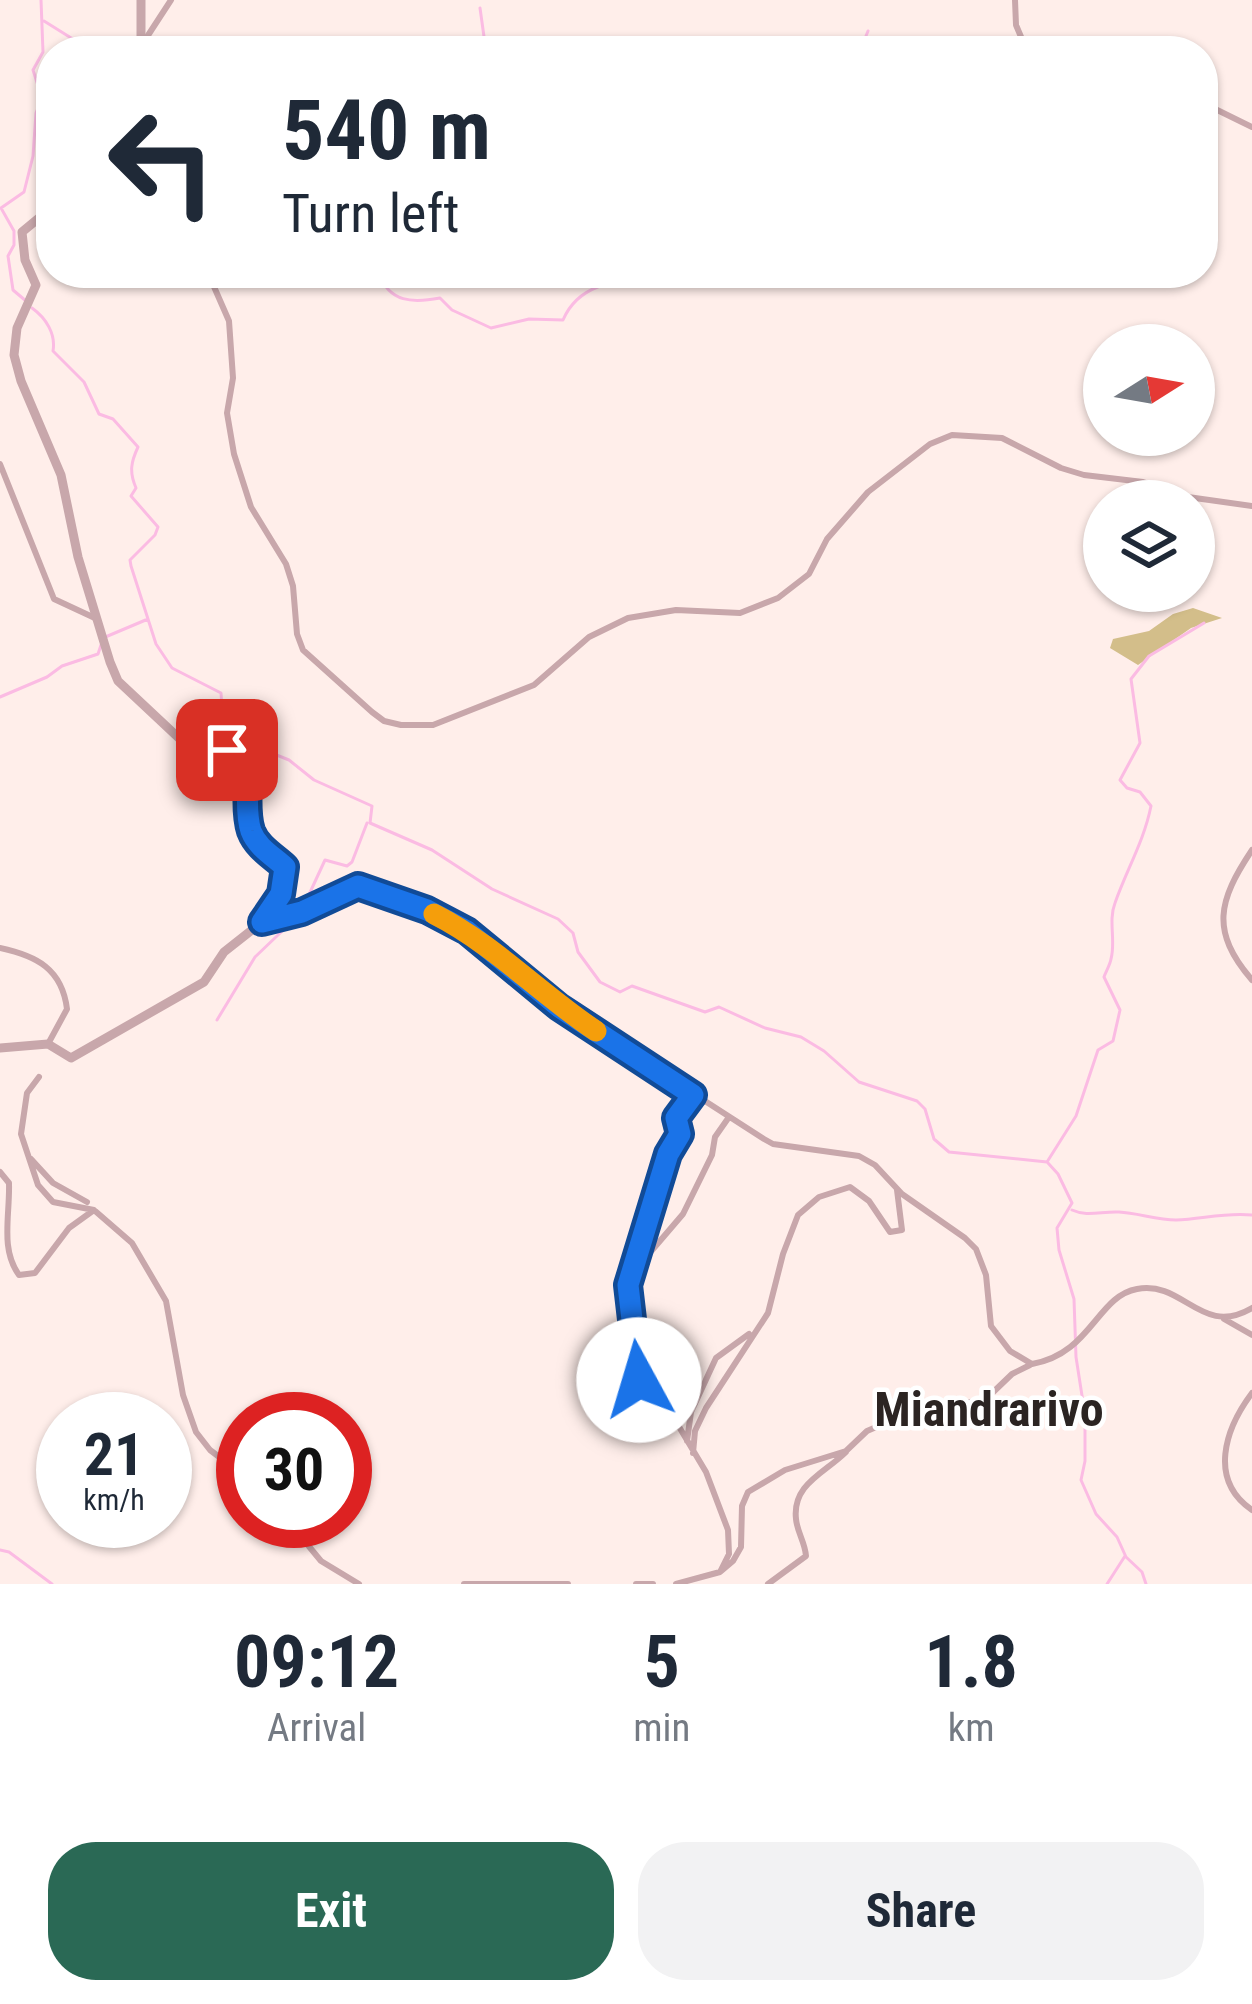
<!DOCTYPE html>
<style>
:root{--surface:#fff;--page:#f2f2f3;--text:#1f2937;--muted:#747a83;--accent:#2a6955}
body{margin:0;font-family:"Roboto Condensed",sans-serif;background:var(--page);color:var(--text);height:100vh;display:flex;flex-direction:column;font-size:45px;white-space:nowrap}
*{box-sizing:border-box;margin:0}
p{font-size:39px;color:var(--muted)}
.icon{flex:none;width:66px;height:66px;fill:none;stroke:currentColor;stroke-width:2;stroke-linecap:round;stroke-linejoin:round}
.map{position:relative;height:1584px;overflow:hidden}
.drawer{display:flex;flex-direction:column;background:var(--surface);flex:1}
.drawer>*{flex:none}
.hud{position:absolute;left:36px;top:36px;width:1182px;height:252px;border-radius:48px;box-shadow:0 3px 9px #0004;background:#fff;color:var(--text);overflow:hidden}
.needle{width:78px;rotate:79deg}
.controls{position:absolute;left:1083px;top:324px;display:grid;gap:24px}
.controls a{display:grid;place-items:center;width:132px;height:132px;border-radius:50%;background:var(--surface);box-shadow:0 3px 9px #0004;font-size:60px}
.speed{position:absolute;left:36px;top:1392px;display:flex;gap:24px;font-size:60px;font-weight:700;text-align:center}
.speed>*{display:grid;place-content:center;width:156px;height:156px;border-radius:50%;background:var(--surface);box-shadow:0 3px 9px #0004;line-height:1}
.speed small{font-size:30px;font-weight:400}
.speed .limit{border:18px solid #d22;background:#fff;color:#111}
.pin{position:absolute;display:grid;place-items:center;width:102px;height:102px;color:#fff;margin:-51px;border-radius:24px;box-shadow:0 6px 18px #0006}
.me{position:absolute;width:132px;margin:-66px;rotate:354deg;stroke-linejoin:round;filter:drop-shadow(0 0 9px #0008)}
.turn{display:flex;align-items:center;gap:42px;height:252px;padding:0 48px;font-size:54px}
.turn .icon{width:156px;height:156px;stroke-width:2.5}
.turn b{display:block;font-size:84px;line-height:102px}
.eta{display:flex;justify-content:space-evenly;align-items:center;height:204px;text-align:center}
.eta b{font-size:72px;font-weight:700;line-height:84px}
.cta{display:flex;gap:24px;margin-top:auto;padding:24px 48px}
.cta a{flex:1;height:138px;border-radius:48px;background:var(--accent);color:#fff;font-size:48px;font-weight:700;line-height:138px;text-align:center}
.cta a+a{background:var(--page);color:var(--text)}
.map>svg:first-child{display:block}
</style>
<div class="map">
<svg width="1252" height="1584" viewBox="0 0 1252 1584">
<rect width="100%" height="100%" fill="#ffeeea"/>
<path fill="#d3be8a" d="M1193,608l29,10 -31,10 -53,37 -28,-17 3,-9 36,-8 24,-17z"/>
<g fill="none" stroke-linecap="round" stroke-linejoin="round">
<path stroke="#fbbbe3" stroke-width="3" d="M480,8l6,43
M44,21l48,30
M860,51l8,-20
M379,273c10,30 34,30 61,25l12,12 39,18 38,-9 34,1c20,-47 76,-38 117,-47
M26,301l-13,-11 -5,-34 6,-11v-14l-13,-23 23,-16 9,-36 3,-43 6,-15 -9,-28 10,-18 -2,-52
M32,308c14,10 24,26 21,43l31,31 15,32 14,5 25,28c-7,15 -9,25 -2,41l-5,8 27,31 -3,8 -25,25 1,6 25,78 16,24 49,25 2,30 31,23 35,14 25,20 58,26 -2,17 62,27 60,39 66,30 15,14 5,19 22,30 20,10 12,-6 73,26 14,-5 46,21 36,9 23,14 35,31 58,19 8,8 9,30 15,13 98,10 29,-46 22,-66 15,-9 7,-31 -16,-33c2,-6 6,-12 7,-18 5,-18 -3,-38 4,-56 12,-34 29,-62 36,-97l-11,-14 -13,-4 -7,-8 20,-37 -9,-64 18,-23 55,-33
M103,638l45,-19
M0,697l47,-20 15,-11 36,-12 3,-9
M217,1020l38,-63 45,-43 25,-54 22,6 5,-4 15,-39
M1048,1163l10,11 14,29 -15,25 2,22 15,49 2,58 9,58v46l-4,19 15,34 21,23 9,20 16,15 4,12
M1072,1210c15,7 30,1 47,2 19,1 38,8 57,8 26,-1 50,-8 76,-5
M0,1550l9,2 43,32
M1107,1584l18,-28"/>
<path stroke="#c8a7ab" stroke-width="6" d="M1015,0l1,25 11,26
M143,43l28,-43
M1203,103l49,24
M208,273l21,48 4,57 -6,35 7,41 17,53 35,57 7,22 4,48 6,16 69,62 12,9 17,4h32l101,-40 55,-48 39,-19 48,-8 64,3 38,-15 31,-24 18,-35 41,-47 62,-48 22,-9 50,3 59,30 23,7 59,7 45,15 64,9
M0,464l54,135 43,20
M1252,850c-34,51 -42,81 0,130
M265,921l55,-16 38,-18 69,23 40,21 69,53 23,23 205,132 9,5 86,12 16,9 27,29 63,44 11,11 10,26 5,51 19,25 22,13c59,-10 65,-68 105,-75 47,-9 64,49 115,19
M0,948c37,8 62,21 67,61l-19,35
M39,1077l-12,16 -6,41 17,51 15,17 41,8
M31,1159l22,24 34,19
M0,1172l9,11c1,33 -9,66 10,92l16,-2 34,-45 25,-18 38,33 34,58 17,94 13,37 14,18 33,25
M633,1267c9,-26 49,-133 43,-150l17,-22
M1224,1319l28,16
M1252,1393c-27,36 -44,87 0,117
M687,1441l4,-29 25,-54 33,-24
M693,1453l2,-22 11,-23 62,-95 15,-59 15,-39 21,-18 31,-10 19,14 21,31 12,-2 -5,-40
M288,1521l33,40 38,23
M720,1572l9,-18 -1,-24 -22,-58 -34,-57 -33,-35 -3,-41 -9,-43 3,-20 53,-62 29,-59 3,-18 14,-20
M464,1584h104
M636,1584h17
M676,1584l44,-12 13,-11 8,-14 1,-41 6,-14 37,-22 61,-19 21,-20 37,-16 82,-16 26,-25 18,-9
M768,1584l38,-28c-1,-14 -9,-24 -10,-37 -4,-35 29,-46 50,-67"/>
<path stroke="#c8a7ab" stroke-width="9" d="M141,51v-51
M0,1048l48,-4 23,14 133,-76 20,-30 38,-30 12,-15 7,-13 4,-27 -33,-34 -2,-46 -7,-22 -8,-11 -17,-8 -23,1 -13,-6 -64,-60 -8,-19 -32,-105 -17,-82 -40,-94 -7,-26 3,-27 19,-43 -11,-25 -3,-28 29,-24"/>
</g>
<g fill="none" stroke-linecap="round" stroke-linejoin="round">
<defs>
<path id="route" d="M227,750c32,19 14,52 24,81 6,16 22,25 34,36l-4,27 -19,28 40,-10 56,-26 69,24 40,21 92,76 134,88 -17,23 4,16 -12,20 -40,131 11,95"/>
</defs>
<use href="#route" stroke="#114b97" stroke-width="30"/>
<use href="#route" stroke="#1a73e8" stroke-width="21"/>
<path stroke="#f59e0b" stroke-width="21" d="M434,914c61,31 106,80 162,117"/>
</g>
<g text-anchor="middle" stroke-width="9" stroke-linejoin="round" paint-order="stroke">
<g font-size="48" font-weight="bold" fill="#2b2422" stroke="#fff">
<text x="989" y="1426">Miandrarivo</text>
</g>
</g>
</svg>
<div class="controls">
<a><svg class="needle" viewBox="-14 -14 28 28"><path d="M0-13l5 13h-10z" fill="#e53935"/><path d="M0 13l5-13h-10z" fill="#747a83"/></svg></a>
<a><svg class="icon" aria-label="layers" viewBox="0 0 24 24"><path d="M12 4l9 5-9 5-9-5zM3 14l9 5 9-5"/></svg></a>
</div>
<div class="speed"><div>21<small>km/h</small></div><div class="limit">30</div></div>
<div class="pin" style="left:227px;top:750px;background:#d93025"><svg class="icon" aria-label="arrive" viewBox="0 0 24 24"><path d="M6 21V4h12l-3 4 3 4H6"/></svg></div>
<svg class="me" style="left:639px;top:1380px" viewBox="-20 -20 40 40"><circle r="19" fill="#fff"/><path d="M0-13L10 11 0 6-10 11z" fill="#1a73e8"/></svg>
<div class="hud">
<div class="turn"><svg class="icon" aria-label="left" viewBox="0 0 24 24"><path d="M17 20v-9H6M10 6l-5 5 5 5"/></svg><div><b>540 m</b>Turn left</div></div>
</div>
</div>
<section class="drawer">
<div class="eta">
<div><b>09:12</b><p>Arrival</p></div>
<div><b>5</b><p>min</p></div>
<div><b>1.8</b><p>km</p></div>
</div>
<div class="cta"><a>Exit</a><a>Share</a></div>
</section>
